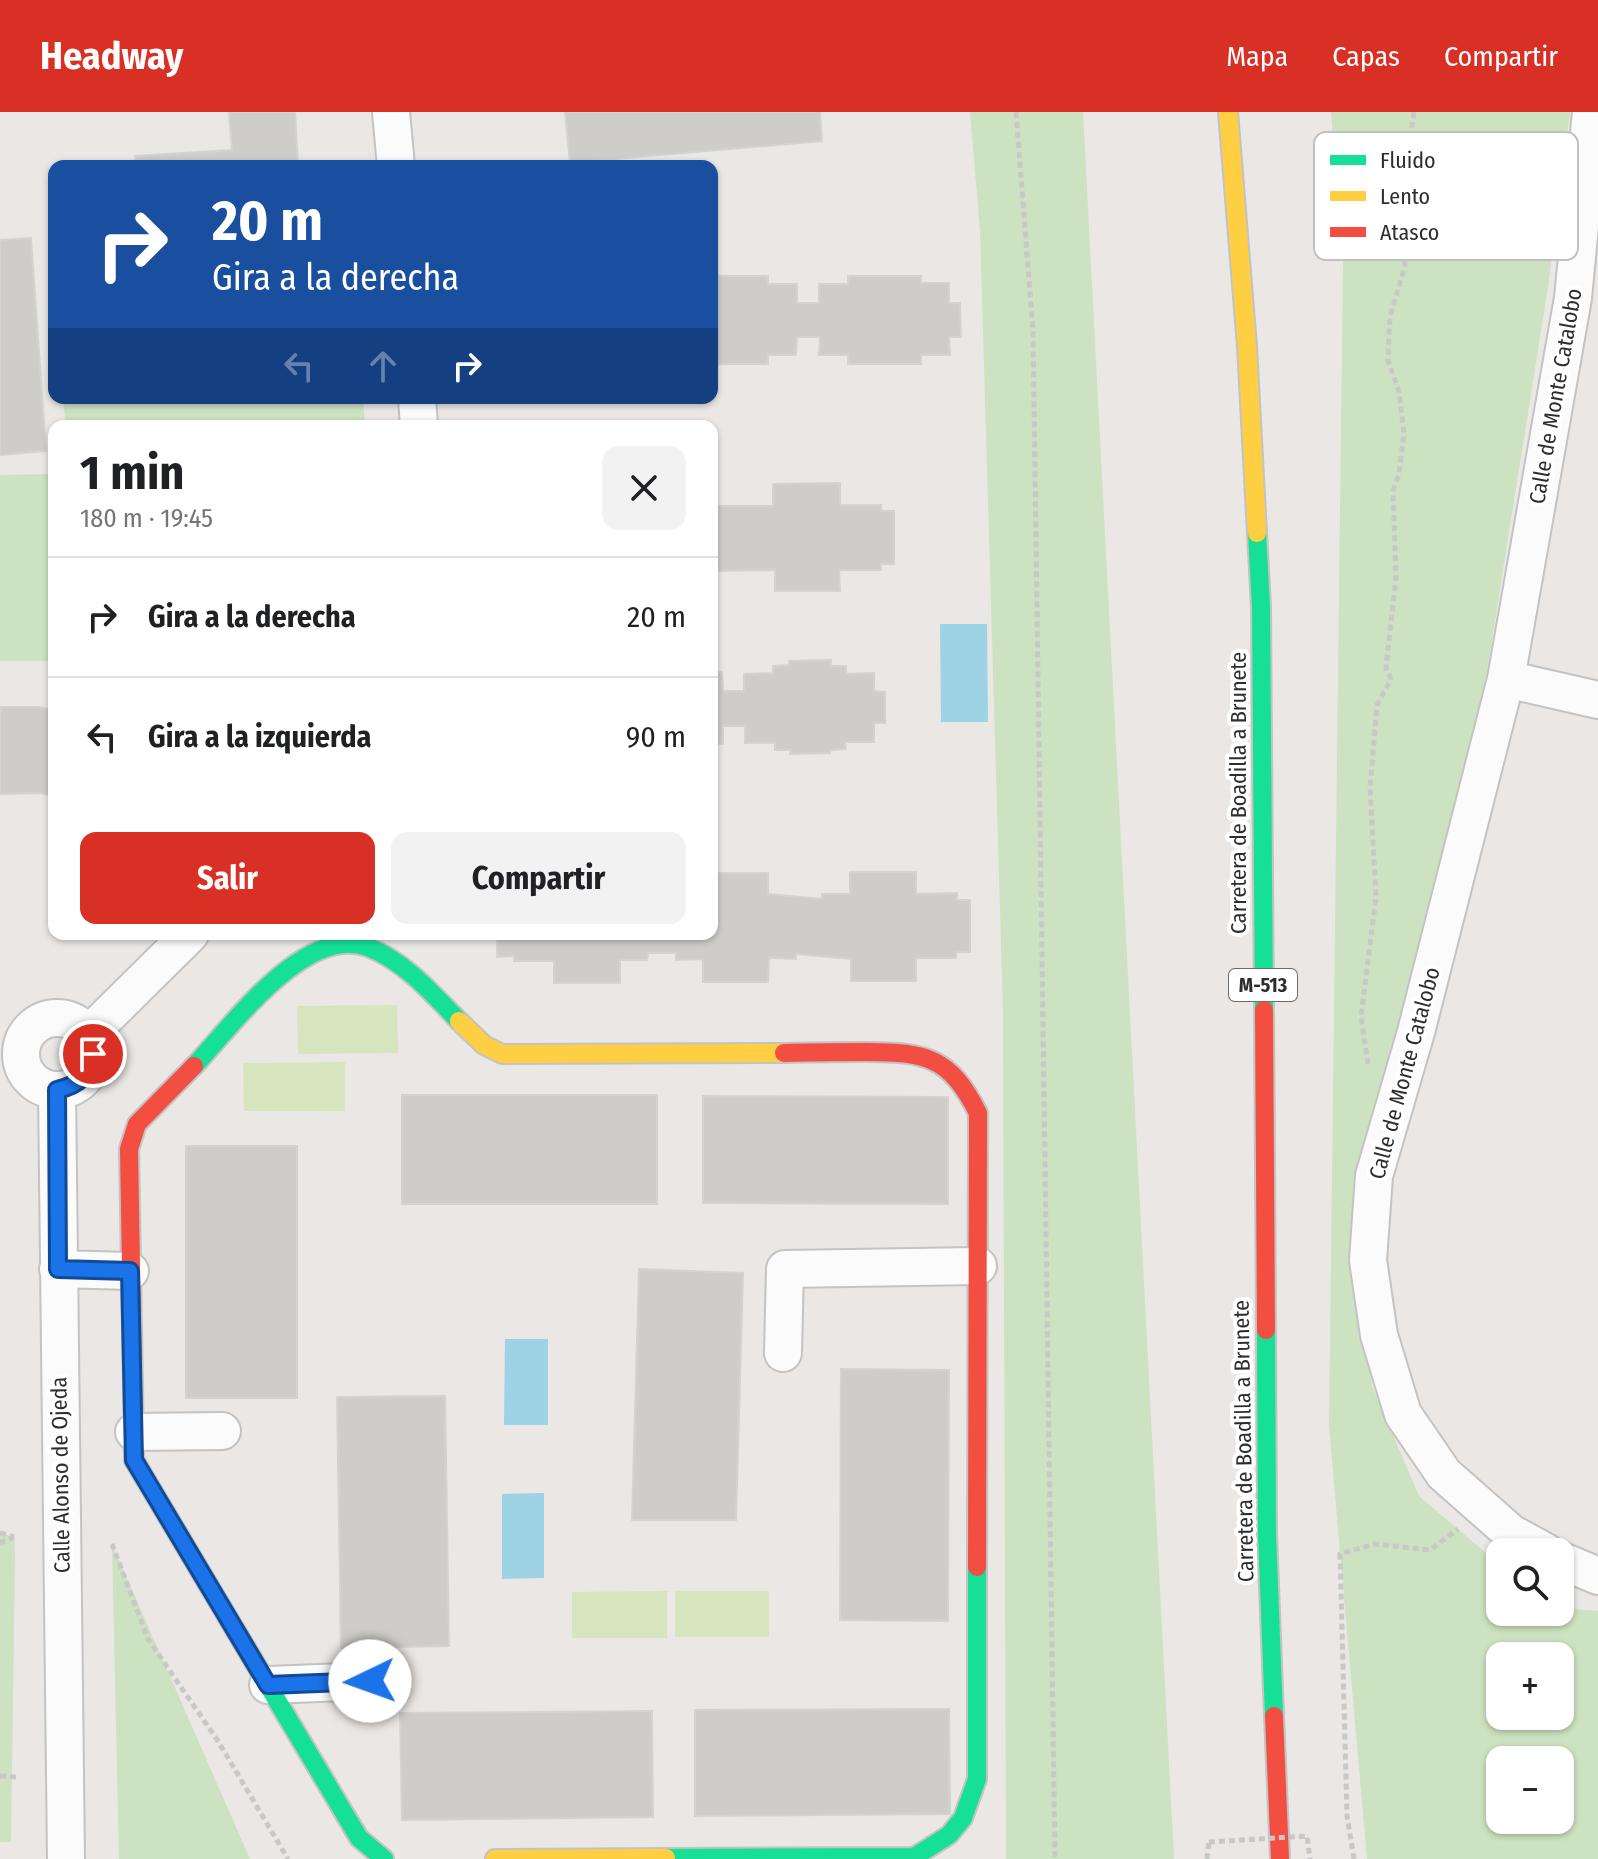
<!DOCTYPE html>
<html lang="es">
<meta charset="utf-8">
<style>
:root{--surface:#fff;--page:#f2f2f2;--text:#202124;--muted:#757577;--line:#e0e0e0;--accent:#d93025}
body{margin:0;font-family:"Fira Sans Condensed",sans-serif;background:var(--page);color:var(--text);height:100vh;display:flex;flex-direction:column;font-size:30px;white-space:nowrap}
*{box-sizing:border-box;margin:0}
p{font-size:26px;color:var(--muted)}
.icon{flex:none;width:44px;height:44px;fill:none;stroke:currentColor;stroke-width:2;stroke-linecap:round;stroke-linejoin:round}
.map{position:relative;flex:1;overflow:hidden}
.details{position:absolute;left:48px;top:308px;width:670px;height:520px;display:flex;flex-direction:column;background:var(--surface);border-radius:16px;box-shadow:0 2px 6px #0004}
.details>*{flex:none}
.top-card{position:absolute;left:48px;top:48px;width:670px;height:244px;border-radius:16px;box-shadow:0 2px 6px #0004;background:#1a4fa0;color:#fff;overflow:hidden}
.buttons{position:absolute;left:1486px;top:1426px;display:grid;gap:16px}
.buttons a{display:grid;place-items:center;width:88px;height:88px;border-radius:16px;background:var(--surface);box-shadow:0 2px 6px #0004;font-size:40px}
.pin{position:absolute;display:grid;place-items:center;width:68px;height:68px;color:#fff;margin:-34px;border:4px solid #fff;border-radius:50%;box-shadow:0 2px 8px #0007}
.me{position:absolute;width:88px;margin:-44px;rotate:267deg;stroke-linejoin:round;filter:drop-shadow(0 0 6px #0008)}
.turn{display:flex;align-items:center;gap:28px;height:168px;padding:0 32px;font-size:36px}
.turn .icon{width:104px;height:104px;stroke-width:2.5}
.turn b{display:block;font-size:56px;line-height:68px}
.lanes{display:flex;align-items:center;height:76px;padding:0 32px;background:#0003;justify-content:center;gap:40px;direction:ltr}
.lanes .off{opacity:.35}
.round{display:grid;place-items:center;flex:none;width:84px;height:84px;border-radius:16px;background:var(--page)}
.headline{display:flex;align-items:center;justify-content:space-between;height:136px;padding:0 32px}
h1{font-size:48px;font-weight:700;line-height:60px}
.primary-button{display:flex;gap:16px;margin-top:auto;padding:16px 32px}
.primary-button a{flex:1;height:92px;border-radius:16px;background:var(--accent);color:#fff;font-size:32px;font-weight:700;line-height:92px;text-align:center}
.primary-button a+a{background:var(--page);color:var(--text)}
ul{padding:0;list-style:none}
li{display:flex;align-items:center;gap:24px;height:120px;padding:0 32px;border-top:2px solid var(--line)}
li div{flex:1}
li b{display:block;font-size:30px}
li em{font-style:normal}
header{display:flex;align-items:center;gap:48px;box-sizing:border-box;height:112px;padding:0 40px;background:var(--accent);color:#fff}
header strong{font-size:38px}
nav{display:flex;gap:44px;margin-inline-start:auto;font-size:28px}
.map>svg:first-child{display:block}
</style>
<header>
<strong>Headway</strong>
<nav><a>Mapa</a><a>Capas</a><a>Compartir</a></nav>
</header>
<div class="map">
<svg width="1598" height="1747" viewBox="0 0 1598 1747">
<rect width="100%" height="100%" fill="#eae7e4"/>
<path fill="#cde2c0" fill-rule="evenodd" d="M970,0h113l91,1747h-168l-3,-847 -23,-782z
M1331,0h239l-22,175 -62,390 -129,577 15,132 47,110 81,69v47h60v-4l38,3v248h-231l-38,-433 14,-1164zM1500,1544h60v60h-60zM1500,1648h60v60h-60z
M63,286h300l2,28h-299z
M54,362v187h-54v-186z
M0,1421l14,4 1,17 -4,288h-11z
M112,1432l138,315h-131z"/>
<path fill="#d7e5be" d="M397,893l1,48 -100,1 -1,-48z
M345,950v49h-101l-1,-48z
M667,1479v47h-95v-46z
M675,1479h94v46h-94z"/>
<path fill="#9ed2e5" d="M940,512h47l1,98h-47z
M505,1227h43v86h-44z
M544,1381v85l-42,1v-85z"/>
<path fill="#cfcdca" stroke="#d5d3d0" stroke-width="2" d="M229,0h66l3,54h-162l-1,-10 97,-6z
M565,0h255l2,29 -252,22z
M31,126l15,213 -46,4v-215z
M712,164h56v8h29v19h22v-19h29v-8h73v7h28v20h11l1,34h-12l1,18h-29v9h-73v-9h-29l1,-18h-23l-1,18h-28v9h-56z
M840,371v22h41v6h13v53h-13v6h-42l1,21h-65v-21l-63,1v-65h61v-22z
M831,548v6h15v8l28,-1v18l11,1v31h-11v19h-29l1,7 -16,1v3l-40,1 1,-4h-16v-7h-30v-17h-22v18h-11v-72h10l1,19h21v-17l29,-1v-7l16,-1v-4z
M0,595h39l15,3v87l-13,-4 -41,1z
M850,760h66v22l41,-1v7h13v52h-14v6h-40v23h-65v-22l-55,-5v5l-27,-1 -1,24h-65v-23l-27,1v-7h-28l-1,7h-27v23h-66v-22h-40v-5l-17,1v-23h215v-61h56v21l54,5v-5h28z
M402,983h255v109h-255z
M703,984l245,1v107l-245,-1z
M186,1034h111v252h-111z
M639,1157l104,4 -7,247h-104z
M841,1257l108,1 -1,251 -108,-1z
M445,1284l4,250 -108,2 -4,-251z
M949,1597l1,105 -255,2v-106z
M652,1599l1,106 -251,3 -2,-107z"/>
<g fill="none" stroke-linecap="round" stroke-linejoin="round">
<defs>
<path id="street" d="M391,0l5,54
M417,286l2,28
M1506,567l92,21
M21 942a36 36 0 1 1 72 0a36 36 0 1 1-72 0Z
M88,923l102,-101
M57,978l9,769
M58,1157l72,2
M783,1241l2,-84 193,-3
M134,1320l88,-1
M1546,1440l-35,-19 -67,-59 -41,-60 -24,-79 -11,-75 6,-84 42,-144 90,-353 67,-381 18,-186
M1560,1448l38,16
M268,1573l102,-4"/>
<path id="fast" d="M1257,421l4,74 3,403
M194,954c39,-41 111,-142 174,-119 36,14 65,47 91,74
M1266,1218l1,204 7,182
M134,1331v17l225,378 25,21
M666,1746l248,-1 35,-22 14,-17 14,-39v-212"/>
<path id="slow" d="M1228,0l19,234 10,187
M459,909l25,24 18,9 282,-1
M495,1747l171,-1"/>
<path id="jam" d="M1264,898l2,320
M784,941c28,-1 55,-1 83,-1 59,0 83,5 111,61l-1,454
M134,1331l-5,-294 8,-25 57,-58
M1274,1604l6,143"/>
</defs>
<use href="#street" stroke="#c4c3c3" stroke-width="40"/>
<use href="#fast" stroke="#c4c3c3" stroke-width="22"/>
<use href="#slow" stroke="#c4c3c3" stroke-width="22"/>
<use href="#jam" stroke="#c4c3c3" stroke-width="22"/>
<path stroke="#c8c8c8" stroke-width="5" stroke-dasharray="6 4" stroke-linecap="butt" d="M1016,0l17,219 22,1528
M1368,952l-7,-47 15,-120 -6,-109 7,-83 14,-26 -5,-11 10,-91 -3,-86 6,-17 5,-41 -5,-41 -11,-32 1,-26 1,-17 15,-51 -2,-25 7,-37 -3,-44 7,-48
M0,1421l14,4
M0,1431l14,-6
M112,1432l36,95 70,102 70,118
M0,1664l18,1
M1207,1747l2,-17
M1354,1747l-7,-43 -7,-262 35,-10 55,6 28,-21"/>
<use href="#street" stroke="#fcfbfb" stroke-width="36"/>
<use href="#fast" stroke="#16e098" stroke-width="18"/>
<use href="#slow" stroke="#ffcf43" stroke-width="18"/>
<use href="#jam" stroke="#f24e42" stroke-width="18"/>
<path stroke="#c8c8c8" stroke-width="5" stroke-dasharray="6 4" stroke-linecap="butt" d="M1209,1730l98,-6 3,23"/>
</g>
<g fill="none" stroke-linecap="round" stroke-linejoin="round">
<defs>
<path id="route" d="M93,942c-5,22 -14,31 -36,36l1,179 72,2 4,189 134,225 102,-4"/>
</defs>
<use href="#route" stroke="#114b97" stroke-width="20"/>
<use href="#route" stroke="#1a73e8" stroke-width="14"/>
</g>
<g text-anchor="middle" stroke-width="8" stroke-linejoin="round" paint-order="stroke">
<rect fill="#fff" stroke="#6c6c6c" stroke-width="2" x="1229" y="857" width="68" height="32" rx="6"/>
<g font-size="20" font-weight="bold" fill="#2d2d2d">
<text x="1263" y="880">M-513</text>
</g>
<g font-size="22" fill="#2d2d2d" stroke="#fff">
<text transform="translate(1555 284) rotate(-80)" y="8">Calle de Monte Catalobo</text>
<text transform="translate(1238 681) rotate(-90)" y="8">Carretera de Boadilla a Brunete</text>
<text transform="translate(1404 961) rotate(-75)" y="8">Calle de Monte Catalobo</text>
<text transform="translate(1243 1329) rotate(-91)" y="8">Carretera de Boadilla a Brunete</text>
<text transform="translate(60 1363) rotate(-91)" y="8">Calle Alonso de Ojeda</text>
</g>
</g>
<rect x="1314" y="20" width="264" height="128" rx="12" fill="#fff" stroke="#c0c0c0" stroke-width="2"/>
<rect x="1330" y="43" width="36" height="10" fill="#16e098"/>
<rect x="1330" y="79" width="36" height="10" fill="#ffcf43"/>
<rect x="1330" y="115" width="36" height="10" fill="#f24e42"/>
<g font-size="22" fill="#2d2d2d">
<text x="1380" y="56">Fluido</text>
<text x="1380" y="92">Lento</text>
<text x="1380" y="128">Atasco</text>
</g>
</svg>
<div class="buttons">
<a><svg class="icon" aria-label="search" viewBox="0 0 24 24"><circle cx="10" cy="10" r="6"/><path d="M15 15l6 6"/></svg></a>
<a>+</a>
<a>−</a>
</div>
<div class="pin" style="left:93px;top:942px;background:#d93025"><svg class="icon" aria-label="arrive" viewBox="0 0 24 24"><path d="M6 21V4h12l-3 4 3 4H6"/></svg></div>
<svg class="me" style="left:370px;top:1569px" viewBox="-20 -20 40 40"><circle r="19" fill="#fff"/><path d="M0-13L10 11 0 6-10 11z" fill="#1a73e8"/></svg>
<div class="top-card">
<div class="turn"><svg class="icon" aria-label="right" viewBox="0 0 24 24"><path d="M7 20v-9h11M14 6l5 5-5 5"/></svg><div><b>20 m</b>Gira a la derecha</div></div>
<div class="lanes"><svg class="icon off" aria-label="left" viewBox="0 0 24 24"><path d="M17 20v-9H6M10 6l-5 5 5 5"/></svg><svg class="icon off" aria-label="ahead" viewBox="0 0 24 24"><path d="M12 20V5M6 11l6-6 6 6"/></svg><svg class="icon" aria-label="right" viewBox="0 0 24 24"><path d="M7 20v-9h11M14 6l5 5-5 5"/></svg></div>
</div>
<section class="details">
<div class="headline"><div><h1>1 min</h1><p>180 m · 19:45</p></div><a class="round"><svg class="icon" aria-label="close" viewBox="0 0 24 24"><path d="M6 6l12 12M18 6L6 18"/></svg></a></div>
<ul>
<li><svg class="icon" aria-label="right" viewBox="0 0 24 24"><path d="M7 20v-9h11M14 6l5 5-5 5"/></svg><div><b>Gira a la derecha</b></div><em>20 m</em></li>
<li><svg class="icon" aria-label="left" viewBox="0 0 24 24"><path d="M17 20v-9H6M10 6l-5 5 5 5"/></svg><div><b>Gira a la izquierda</b></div><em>90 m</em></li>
</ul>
<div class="primary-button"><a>Salir</a><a>Compartir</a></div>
</section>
</div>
